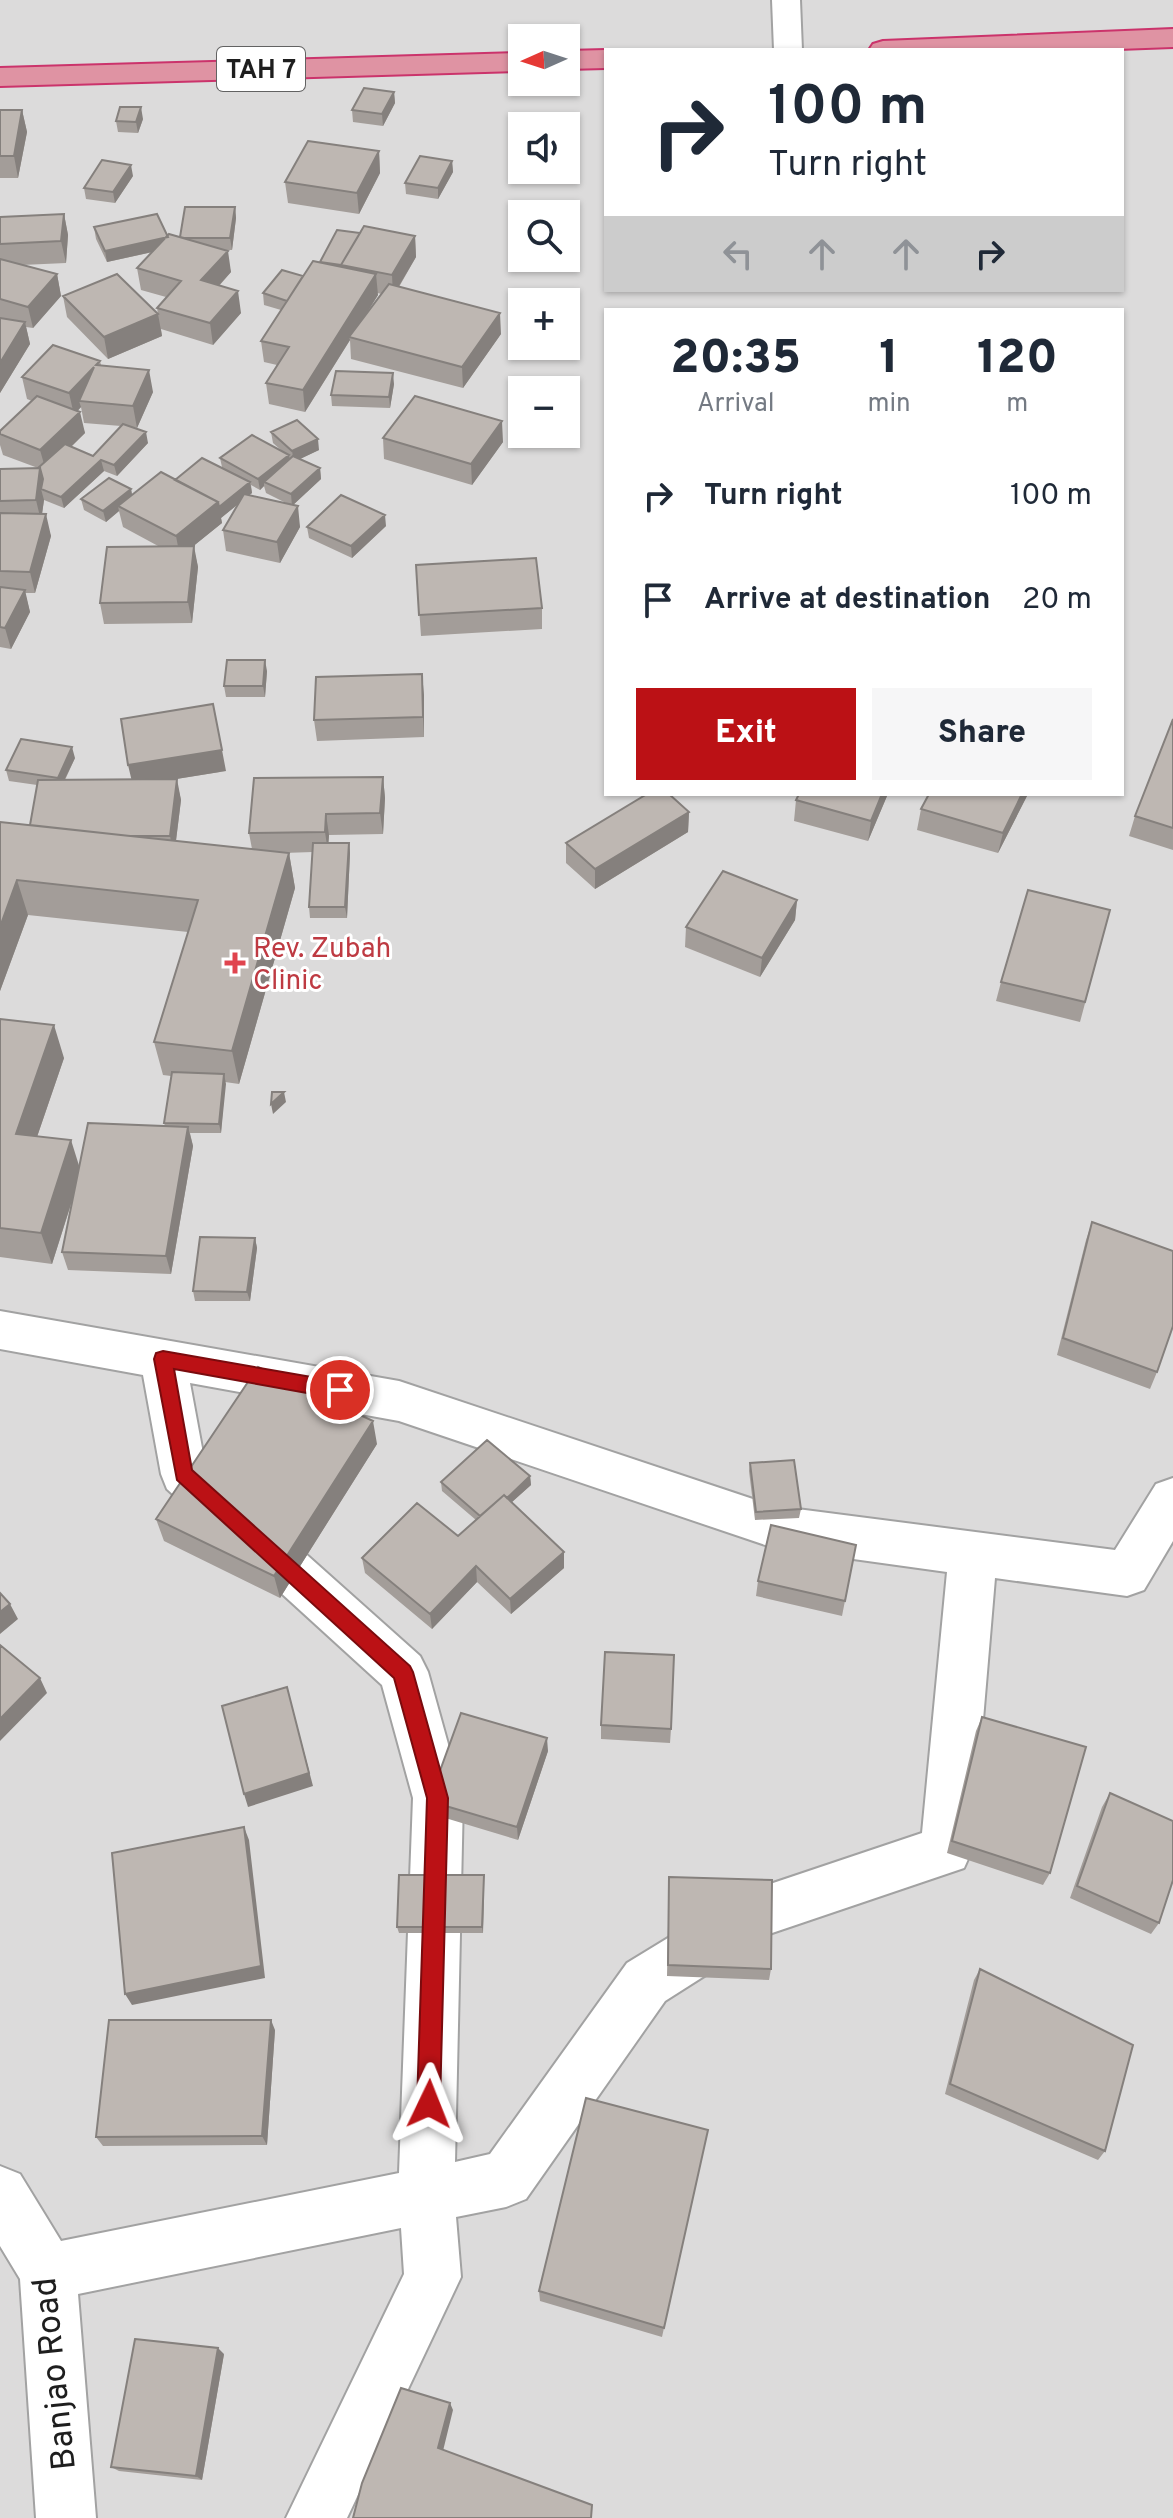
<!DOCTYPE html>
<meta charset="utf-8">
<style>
:root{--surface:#fff;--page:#f6f6f7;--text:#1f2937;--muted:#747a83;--accent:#bb1115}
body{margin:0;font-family:Overpass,sans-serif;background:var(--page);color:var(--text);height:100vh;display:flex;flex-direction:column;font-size:30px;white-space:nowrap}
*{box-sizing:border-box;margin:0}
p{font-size:26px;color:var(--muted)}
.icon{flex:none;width:44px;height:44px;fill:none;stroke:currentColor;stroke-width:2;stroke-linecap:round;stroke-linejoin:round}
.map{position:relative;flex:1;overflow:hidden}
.drawer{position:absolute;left:604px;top:308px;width:520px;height:488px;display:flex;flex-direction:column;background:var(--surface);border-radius:0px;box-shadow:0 2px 6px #0004}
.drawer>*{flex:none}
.banner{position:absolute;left:604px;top:48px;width:520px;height:244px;border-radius:0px;box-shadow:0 2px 6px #0004;background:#fff;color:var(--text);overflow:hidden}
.needle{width:52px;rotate:267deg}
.tools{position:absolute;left:508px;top:24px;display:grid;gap:16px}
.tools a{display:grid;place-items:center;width:72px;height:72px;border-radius:0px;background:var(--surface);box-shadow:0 2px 6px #0004;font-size:40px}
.pin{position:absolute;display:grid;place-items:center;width:68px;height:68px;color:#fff;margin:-34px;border:4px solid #fff;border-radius:50%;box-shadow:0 2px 8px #0007}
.me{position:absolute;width:88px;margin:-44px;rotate:2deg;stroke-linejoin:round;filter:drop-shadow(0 0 6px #0008)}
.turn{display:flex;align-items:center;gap:28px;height:168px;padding:0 32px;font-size:36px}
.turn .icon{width:104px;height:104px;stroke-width:2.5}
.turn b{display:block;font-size:56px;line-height:68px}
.lanes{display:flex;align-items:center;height:76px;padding:0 32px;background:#0003;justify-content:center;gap:40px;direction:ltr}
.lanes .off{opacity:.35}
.eta{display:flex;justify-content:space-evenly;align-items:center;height:136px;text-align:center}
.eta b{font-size:48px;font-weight:800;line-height:56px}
.primary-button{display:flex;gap:16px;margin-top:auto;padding:16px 32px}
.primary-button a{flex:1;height:92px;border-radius:0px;background:var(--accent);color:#fff;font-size:32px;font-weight:800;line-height:92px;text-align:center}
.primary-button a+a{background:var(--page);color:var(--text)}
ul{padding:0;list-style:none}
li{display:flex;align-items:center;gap:24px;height:104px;padding:0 32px}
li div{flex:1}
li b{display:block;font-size:30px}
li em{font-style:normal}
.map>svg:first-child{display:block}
</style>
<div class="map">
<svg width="1173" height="2518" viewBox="0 0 1173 2518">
<rect width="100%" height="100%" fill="#eeebe5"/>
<path fill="#dcdbdb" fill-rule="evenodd" d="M0,0h1173v2518h-1173zM522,38h44v44h-44zM606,50h516v240h-516zM522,126h44v44h-44zM522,214h44v44h-44zM522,302h44v44h-44zM606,310h516v484h-516zM522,390h44v44h-44z"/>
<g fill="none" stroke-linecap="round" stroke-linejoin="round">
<defs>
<path id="street" d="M772,0h28l2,50h-28z
M0,1311l399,70 375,125 341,44 41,-66 17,-6v63l-29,49 -17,6 -132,-18 -23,272 -8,18 -192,65 -107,68 -139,198 -20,8 -50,10 5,60 -114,241h-61l118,-244 -3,-46 -323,66 18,224h-60l-16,-239 -20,-33v-80l20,8 41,67 338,-68 14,-375 -31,-113 -215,-196 -6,-15 -18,-99 -143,-26zM190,1383l209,38 375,127 173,24 -25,261 -182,61 -113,69 -137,191 -35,8 8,-364 -35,-126 -8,-16 -215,-192z"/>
<path id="highway" d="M1173,29v18l-82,3h-222l4,-6 10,-3z
M606,50v18l-40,1v-18z
M522,53v18l-522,15v-18z"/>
</defs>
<use href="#street" stroke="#a2a2a2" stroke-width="4"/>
<use href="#highway" stroke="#cb336b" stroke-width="4"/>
<use href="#street" fill="#fff" fill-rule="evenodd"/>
<use href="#highway" fill="#df93a3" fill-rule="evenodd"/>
</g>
<path fill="#a39d99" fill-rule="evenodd" d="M394,92l1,11 -12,23 -30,-4 -1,-12z
M0,110h22l5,22 -9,46h-18z
M143,119l-5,14 -20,-1 -2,-11z
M379,151l1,22 -21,41 -71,-11 -3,-21z
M452,161l1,11 -15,27 -32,-5 -1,-11z
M133,176l-18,27 -29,-4 -2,-11z
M235,207l1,11 -4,32h-8l7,22 -12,14 22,27 -28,32 -52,-16 1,7 -54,23 -41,-42 -4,-21 95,18 -1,-6 9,-11 -25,-7 -4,-22 16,-16 -46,10 -11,-23 -2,-12 86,10z
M64,214l4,21 -2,28 -44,2 35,9 4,22 -28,32 -7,-1 4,17 -30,49v-176z
M360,233l55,3 1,21 -17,30 102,47 -38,54 -112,-29 -1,-19 -45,72 -36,-8 -3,-21 11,-18 -13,-3 -3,-21 20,-31 -17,-5 -1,-12 40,-17 17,-14zM377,293l5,1 -19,25 15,-24z
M100,361l1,4 52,27 -16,36 -5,-1 16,16 -31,33 -13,-5 -40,37 -20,-8 -2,14 9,22 -16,57h-10l5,19 -19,37 -11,-2v-178l38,-1 -35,-13 -3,-10v-14l32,-30 -5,-2 -5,-22zM81,407l3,16 37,3 -28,30 -22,-9 14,-14 -8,-22z
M394,384l-4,24 -58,-2 -1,-11z
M271,432l48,18 -20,9 21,9 1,11 -28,26 7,22 -20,36 -54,-12 -3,-21 15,-26 -17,14 1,5 -29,23 5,21 -6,56 -88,1 -4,-21 60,-56 -37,-20 -4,-16 -13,11 -22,-12 -3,-11 50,-10 1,6 43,-15 47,-13 -2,-9 62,-7 -9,-8zM251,485l9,5 4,-4 2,7 22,11 -39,-9 3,-2z
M383,438l120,4 -31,43 -88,-26z
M386,526l-34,32 -43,-20 -2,-11z
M416,565l126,43v21l-121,7z
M267,671l-2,26h-39l-2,-11z
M424,695v42l-107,4 -3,-21z
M1173,719v131l-44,-14 6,-20z
M75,758l-10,22 66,-1 95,-8 -50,8 5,21 -5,41 76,8 -3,-16 134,-56 2,21 -2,36 -54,1 -1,8h21l1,10 -3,65h-37l-1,-11 4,-55 -30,1h6l6,35 -56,196 -14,-2 -4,51h-31l3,13 -22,128 -103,-4 -6,-18 11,-54 -21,66 -52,-7v-238l64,39 -27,79 42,30 86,-41 -1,-3 7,-47 -8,-1 -9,-33 34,-110 -160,-17 -28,76v-169l30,3 7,-40 -28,-4 -3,-11z
M1028,794l-30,59 -81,-23 4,-21z
M887,796l-19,45 -74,-20 2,-21z
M689,812l-1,20 -93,57 -29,-26v-20z
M797,900l-2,20 -35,57 -75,-30 1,-20z
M1110,910l-30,112 -84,-21 5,-19z
M1092,1222l65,150 -7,17 -93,-34 29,-115z
M255,1238l2,10 -7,53h-55l-2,-10z
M377,1444l-97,154 -116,-57 -8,-22z
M750,1463l51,46 -2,9 -44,2 -6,-49z
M530,1476l1,9 -19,17 52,50v16l-53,46 -34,-32 -45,47 -67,-56 -3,-15 96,-22 18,-16 -34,-29 -1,-9z
M856,1545l-14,71 -86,-20 2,-15z
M982,1717l68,156 -7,12 -96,-32 29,-122z
M601,1725l70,4 -1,14 -69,-4z
M548,1751l-30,89 -86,-26 -3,-13z
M1110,1793l49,130 -8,11 -81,-36 32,-91z
M669,1877l102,92 -2,11 -102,-4z
M484,1881l-1,52h-84l-2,-6z
M980,1969l125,182 -7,9 -153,-66 29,-114z
M275,2030l-8,115 -164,1 -7,-9z
M708,2130l-46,207 -122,-36 -1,-10z
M224,2354l-22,126 -83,-9 -8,-4z"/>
<path fill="#85807d" d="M394,92l1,11 -12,23 -1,-12z
M141,107l2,12 -5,14 -2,-11z
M22,110l5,22 -9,46 -4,-22z
M379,151l1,22 -21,41 -2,-21z
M452,161l1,11 -15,27v-11z
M131,165l2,11 -18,27 -2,-11z
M235,207l1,11 -4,32 -2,-12z
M64,214l4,21 -2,28 -5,-22z
M415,236l1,21 -23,39 -1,-21z
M168,237l2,11 -63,14 -2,-11z
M228,251l3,21 -27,30 -3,-22z
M57,274l4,22 -28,32 -5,-21z
M376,274l2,21 -27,43 -2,-1 1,3 -45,72 -2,-22z
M238,291l3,22 -28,32 -3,-22z
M500,313l1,21 -38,54 -1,-21z
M158,314l4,22 -54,23 -4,-22z
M25,322l5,22 -30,49v-30z
M94,367l-15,34 2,6 -7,8 -5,-22z
M149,370l4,22 -16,36 -4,-22z
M393,373l1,11 -4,24 -1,-11z
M80,412l5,21 -39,38 -6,-21z
M502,421l1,21 -31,43 -1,-21z
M146,432l2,11 -31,33 -3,-11z
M318,439l1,11 -25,12 -2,-11z
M289,455l2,11 -27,16v4l-4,4 -2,-11z
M101,460l3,11 -40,37 -3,-11z
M40,468l5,22 -4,-1 3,11 -3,21 -5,-21z
M320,468l1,11 -29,27 -1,-12z
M250,482l2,11 -31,25 1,5 -42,34 -4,-21 42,-34z
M131,489l2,11 -15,6 1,5 -13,11 -3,-11z
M298,506l2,21 -20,36 -3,-21z
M46,514l5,22 -16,57 -5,-21z
M385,515l1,11 -34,32 -1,-12z
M194,546l4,21 -6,56 -4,-21z
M25,590l5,22 -19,37 -6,-21z
M265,660l2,11 -2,26 -2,-11z
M422,674l2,21v42l-1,-20z
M72,747l3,11 -15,31 -2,-11z
M222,750l4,21 -93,15 -5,-21z
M383,777l2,21 -2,36 -3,-21z
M177,779l4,21 -7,56 -4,-20z
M882,794h5v2l-19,45 3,-20z
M1022,794h6l-30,59 5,-20z
M689,812l-1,20 -93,57v-20z
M326,814l3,21 -1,17 -3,-20z
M349,843l1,10 -3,65 -2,-11z
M289,853l6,35 -56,196 -7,-33z
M17,880l11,35 -28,76v-64z
M797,900l-2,20 -35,57 2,-19z
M54,1025l10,33 -37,108 -11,-32z
M224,1074l2,10 -5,49 -2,-9z
M284,1092l2,10 -13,12 -2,-10z
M188,1127l5,19 -22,128 -5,-18z
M71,1140l10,32 -29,92 -11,-31z
M255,1238l2,10 -7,53 -3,-9z
M373,1421l4,23 -97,154 -6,-22z
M530,1476l1,9 -47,42v-8z
M564,1552v16l-53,46 -1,-15z
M476,1566l1,16 -45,47 -2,-15z
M10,1604l8,15 -18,15v-22z
M40,1678l7,15 -47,48v-22z
M287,1687l26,99 -65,21 -4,-13z
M547,1738l1,13 -30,89 -1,-13z
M244,1827l5,13 16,138 -133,27 -7,-11z
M484,1875v6l-1,52 -1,-6z
M271,2020l4,10 -8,115 -5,-9z
M218,2348l6,6 -22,126 -6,-4z
M450,2403l3,7 -11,45 -4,-7z"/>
<path fill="#beb7b2" stroke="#85807d" stroke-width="2" d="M364,88l30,4 -12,22 -30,-4z
M120,107h21l-5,15 -20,-1z
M0,110h22l-8,46h-14z
M308,141l71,10 -22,42 -72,-11z
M420,156l32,5 -14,27 -33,-5z
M102,160l29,5 -18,27 -29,-4z
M185,207h50l-5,31h-46l-4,-1z
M64,214l-3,27 -61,3v-27z
M157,214l11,23 -63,14 -11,-24z
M364,226l51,10 -23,39 -51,-10z
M337,230l23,3 -19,32 -21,-3z
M169,234l59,17 -27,29 37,11 -28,32 -53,-15 24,-27 -44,-13z
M0,259l57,15 -29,33 -28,-8z
M313,261l63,13 -73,116 -37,-7 23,-36 -28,-6z
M282,270l21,6 -16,25 -24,-8z
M117,274l41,40 -54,23 -41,-41z
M389,284l111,29 -38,54 -113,-30z
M0,318l25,4 -25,41z
M53,345l47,16 -4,4 53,5 -16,36 -54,-5 15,-34 -25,26 -47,-16z
M336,371l57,2 -4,24 -58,-2z
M37,396l43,16 -40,38 -40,-16v-3z
M415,396l87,25 -31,43 -88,-26z
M297,420l21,19 -26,12 -21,-19z
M123,424l23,8 -32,33 -13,-5 -40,37 -20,-8 2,-10 -3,-11h-2l27,-24 28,12z
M252,435l37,20 -31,24 -38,-21z
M293,456l27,12 -29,26 -27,-12z
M202,458l48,24 -31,25 -1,-5 -43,-22z
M40,468l-4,32 -36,1v-32z
M161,472l57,30 -42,34 -58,-30z
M109,478l22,11 -28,22 -22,-12z
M244,494l54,12 -21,36 -54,-12z
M341,495l44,20 -34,31 -44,-19z
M0,513l46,1 -16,58 -30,-1z
M194,546l-6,56 -88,1 7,-56z
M536,558l6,50 -123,7 -3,-50z
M0,587l25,3 -20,38 -5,-1z
M227,660h38l-2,26h-39z
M422,674l1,43 -109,3 2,-43z
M213,704l9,46 -94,15 -7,-46z
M1173,719v109l-38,-12z
M21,739l51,8 -14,31 -52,-8z
M383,777l-3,36 -54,1 -1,18 -76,1 5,-55z
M177,779l-7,57h-40l-100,-11 8,-45z
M647,794h22l20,18 -94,57 -29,-26z
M799,794h83l-11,27 -75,-21z
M929,794h93l-19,39 -82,-24z
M0,822l289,31 -57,198 -78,-9 44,-142 -181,-20 -17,47z
M313,843h36l-4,64h-36z
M723,871l74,29 -35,58 -76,-31z
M1028,890l82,20 -25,92 -84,-20z
M0,1019l54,6 -38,109 55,6 -30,93 -41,-5z
M172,1072l52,2 -5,50 -55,-1z
M272,1092h12l-13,12z
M88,1123l100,4 -22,129 -104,-4z
M1092,1222l81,29v75l-16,46 -94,-34z
M200,1237l55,1 -8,54 -54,-1z
M258,1367l115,54 -99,155 -118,-57z
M487,1440l43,36 -23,22 -3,-3 -24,21 -39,-34z
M794,1460l7,49 -45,3 -6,-49z
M504,1495l60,57 -54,47 -34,-33 -46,48 -68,-56 55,-55 41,33z
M771,1525l85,20 -11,56 -87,-20z
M0,1593l10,11 -10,8z
M0,1645l40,33 -40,41z
M605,1652l69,3 -3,74 -70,-4z
M287,1687l22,86 -65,21 -22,-88z
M461,1713l86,25 -30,89 -88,-26z
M982,1717l104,30 -36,126 -98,-32z
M1110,1793l63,28v59l-14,43 -82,-37z
M244,1827l17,139 -136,28 -13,-141z
M399,1875h85l-2,52h-85z
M669,1877l103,3 -1,89 -103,-4z
M980,1969l153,76 -28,106 -155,-67z
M109,2020h162l-9,116 -166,1z
M586,2098l122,32 -44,198 -125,-37z
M135,2339l83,9 -22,128 -85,-9z
M401,2388l49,15 -12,45 154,57 -1,13h-238l9,-35z"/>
<path fill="#bb1115" stroke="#7a0b0e" stroke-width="2" d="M163,1351l177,31 6,3 3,5 -3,6 -6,3 -166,-30 18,101 218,196 3,6 35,126 -8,306 -3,8 -8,4 -8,-4 -4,-8 10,-306 -33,-120 -217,-198 -23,-121 2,-6z"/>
<path fill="#e0444e" stroke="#fff" stroke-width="3" d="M231 951h8v8h8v8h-8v8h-8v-8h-8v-8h8z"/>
<g text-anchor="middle" stroke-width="6" stroke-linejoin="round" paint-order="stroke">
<rect fill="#fff" stroke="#626262" stroke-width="2" x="217" y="47" width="88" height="44" rx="6"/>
<g font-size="26" font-weight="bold" fill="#1e1e1e">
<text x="261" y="78">TAH 7</text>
</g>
<g font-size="28" fill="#be3a42" stroke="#fff" text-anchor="start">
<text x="253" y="957">Rev. Zubah<tspan x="253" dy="32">Clinic</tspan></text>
</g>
<g font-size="34" fill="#1e1e1e" stroke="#fff">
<text transform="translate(53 2374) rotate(-96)" y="12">Banjao Road</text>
</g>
</g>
</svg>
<div class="tools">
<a><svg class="needle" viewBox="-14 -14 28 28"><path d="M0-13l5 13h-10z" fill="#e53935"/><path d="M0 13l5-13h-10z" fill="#747a83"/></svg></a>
<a><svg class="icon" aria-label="sound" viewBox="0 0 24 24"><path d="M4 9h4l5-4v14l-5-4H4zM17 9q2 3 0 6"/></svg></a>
<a><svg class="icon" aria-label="search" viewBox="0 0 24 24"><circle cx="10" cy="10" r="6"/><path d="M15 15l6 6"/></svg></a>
<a>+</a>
<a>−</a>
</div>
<div class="pin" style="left:340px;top:1390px;background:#d93025"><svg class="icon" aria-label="arrive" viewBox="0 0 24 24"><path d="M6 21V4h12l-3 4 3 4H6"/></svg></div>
<svg class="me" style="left:429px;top:2104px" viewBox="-20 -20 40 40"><path d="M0-17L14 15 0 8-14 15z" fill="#bb1115" stroke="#fff" stroke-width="4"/></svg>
<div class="banner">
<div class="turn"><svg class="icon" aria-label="right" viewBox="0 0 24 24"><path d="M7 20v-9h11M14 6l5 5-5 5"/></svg><div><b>100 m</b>Turn right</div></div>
<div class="lanes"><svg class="icon off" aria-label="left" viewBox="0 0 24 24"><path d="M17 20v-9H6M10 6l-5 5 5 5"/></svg><svg class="icon off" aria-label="ahead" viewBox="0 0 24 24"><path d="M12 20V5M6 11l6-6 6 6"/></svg><svg class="icon off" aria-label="ahead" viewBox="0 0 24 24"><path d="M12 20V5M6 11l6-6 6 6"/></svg><svg class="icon" aria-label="right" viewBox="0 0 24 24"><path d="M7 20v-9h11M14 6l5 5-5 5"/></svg></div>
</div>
<section class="drawer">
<div class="eta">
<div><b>20:35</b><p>Arrival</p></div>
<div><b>1</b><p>min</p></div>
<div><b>120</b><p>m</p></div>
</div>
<ul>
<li><svg class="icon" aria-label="right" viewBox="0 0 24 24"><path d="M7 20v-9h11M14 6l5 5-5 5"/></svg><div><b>Turn right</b></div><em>100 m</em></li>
<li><svg class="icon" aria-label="arrive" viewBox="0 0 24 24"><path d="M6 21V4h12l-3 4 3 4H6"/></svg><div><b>Arrive at destination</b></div><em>20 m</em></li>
</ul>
<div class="primary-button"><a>Exit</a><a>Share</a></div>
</section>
</div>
